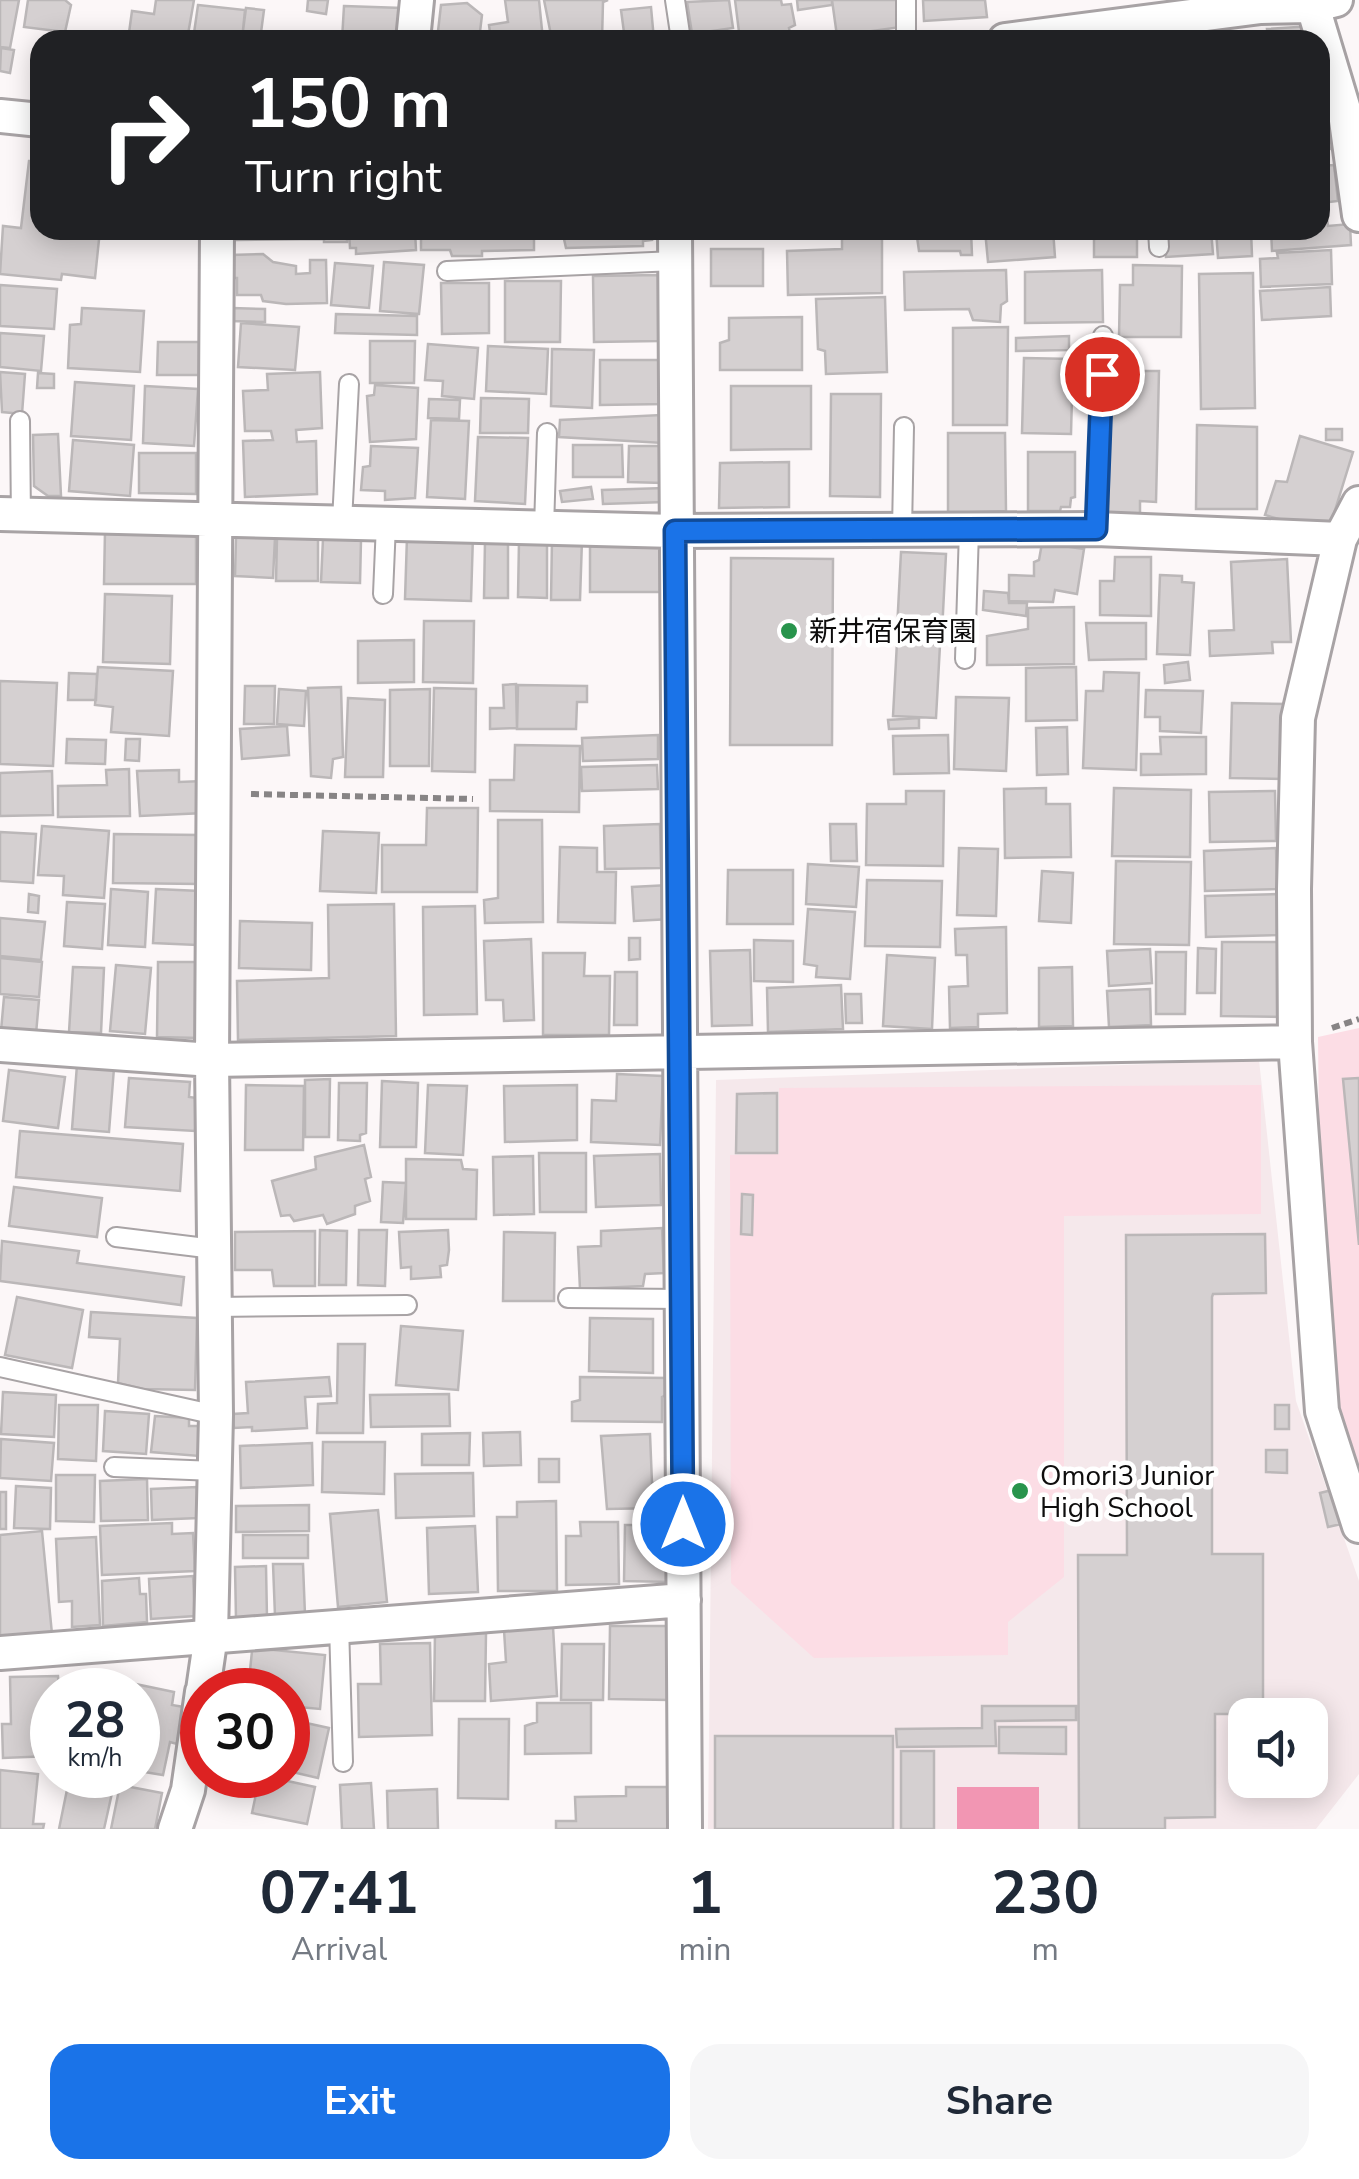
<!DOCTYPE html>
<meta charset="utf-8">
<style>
:root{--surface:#fff;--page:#f6f6f7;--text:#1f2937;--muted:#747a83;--accent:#1a73e8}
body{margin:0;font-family:"Nunito Sans","Noto Sans JP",sans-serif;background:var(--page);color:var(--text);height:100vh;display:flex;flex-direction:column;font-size:38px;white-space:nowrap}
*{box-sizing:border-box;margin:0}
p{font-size:32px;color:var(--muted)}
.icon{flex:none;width:55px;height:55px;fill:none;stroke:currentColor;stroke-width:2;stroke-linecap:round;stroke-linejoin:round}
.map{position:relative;height:1829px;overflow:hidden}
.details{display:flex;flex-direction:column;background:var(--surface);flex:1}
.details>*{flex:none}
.top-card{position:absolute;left:30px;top:30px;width:1300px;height:210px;border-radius:30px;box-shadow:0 5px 25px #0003;background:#202124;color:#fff;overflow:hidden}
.controls{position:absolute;left:1228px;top:1698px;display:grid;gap:20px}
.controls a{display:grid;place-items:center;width:100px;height:100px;border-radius:20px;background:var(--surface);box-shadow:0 5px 25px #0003;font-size:50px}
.speed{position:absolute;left:30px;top:1668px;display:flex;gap:20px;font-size:50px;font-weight:700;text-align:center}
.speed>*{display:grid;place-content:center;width:130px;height:130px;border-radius:50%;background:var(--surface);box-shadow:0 5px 25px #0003;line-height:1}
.speed small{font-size:25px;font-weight:400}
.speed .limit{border:15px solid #d22;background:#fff;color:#111}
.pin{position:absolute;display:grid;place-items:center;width:85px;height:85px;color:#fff;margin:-42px;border:5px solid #fff;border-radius:50%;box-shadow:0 2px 10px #0007}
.me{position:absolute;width:110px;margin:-55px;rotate:0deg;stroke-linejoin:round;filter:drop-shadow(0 0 8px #0008)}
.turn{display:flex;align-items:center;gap:35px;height:210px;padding:0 50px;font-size:45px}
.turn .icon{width:130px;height:130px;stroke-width:2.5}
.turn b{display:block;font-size:70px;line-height:85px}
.eta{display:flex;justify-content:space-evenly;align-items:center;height:170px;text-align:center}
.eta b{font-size:60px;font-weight:700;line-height:70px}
.primary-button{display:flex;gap:20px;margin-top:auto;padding:20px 50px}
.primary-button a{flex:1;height:115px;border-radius:30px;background:var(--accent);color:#fff;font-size:40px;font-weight:700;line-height:115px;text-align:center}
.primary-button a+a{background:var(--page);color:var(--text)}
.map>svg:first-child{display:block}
</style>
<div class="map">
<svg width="1359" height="1829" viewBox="0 0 1359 1829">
<rect width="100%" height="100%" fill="#fcf7f8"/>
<path fill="#f5e8eb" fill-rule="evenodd" d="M1259,1060l37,341 63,180v193l-43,55h-608l8,-749zM1245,1715h65v65h-65z"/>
<path fill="#fcdde5" d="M1359,1028v460l-37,-77 -4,-374z
M1261,1085v129l-197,2v361l-56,45v33l-194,3 -83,-75 -1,-428 49,-1v-66z"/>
<path fill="#f296b3" d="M957,1787h82v42h-82z"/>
<path fill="#d5d0d1" stroke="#bbb7b8" stroke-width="2.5" d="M0,0h19l-9,48 -10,-1z
M28,0h37l6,5 -6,27 -41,-5z
M156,0h38l-7,40h-59l4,-29 22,3z
M308,0h20l-2,14 -19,-3z
M505,0h34l4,40h-52l-2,-15 19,-3z
M544,0h64l-5,2 -1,38h-50z
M729,0l4,28 -21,3 2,8 -21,1 -6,-38z
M735,0h46l1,5 9,-1 4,21 -6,3 2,12h-51z
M797,0h35v5l-34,5z
M832,0h66l3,27 -64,9z
M923,0h62l2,17 -63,4z
M467,3l15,12 -3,25h-42l4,-35z
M198,5l47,5 -3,30h-49z
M344,6l58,2 -1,32h-59z
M651,7l3,33h-29l-4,-30z
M246,8l18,2 -4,30 -18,-2z
M1312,26l1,14h-45l-1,-11z
M1,48l13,2 -4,23 -10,-2z
M1326,125l4,24 -10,2v-25z
M29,161l11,1v68h60l-5,48 -33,-4 -1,6 -61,-6 3,-48 18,2z
M1334,165l4,36 -18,2v-37z
M1327,219l1,7 22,-2 1,21 -79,6 -1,-21h49v-10z
M236,230h87v9l-87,1z
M324,230h23v12h-23z
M349,230h66l1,20 -60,4v-6h-6z
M421,230h113v20l-52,1v5h-30l-2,-6h-29z
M562,230h89l1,10 -9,1v5l-77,2z
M916,230h55l1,25h-11l-1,-4h-41z
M985,230h68l2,27 -67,5z
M1094,230h43v27h-43z
M1165,230h46l2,24 -47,3z
M1216,230h35l1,26 -34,2z
M842,238h40v55l-94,2 -1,-44 55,-2z
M711,249h52v37h-52z
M1331,250l1,34 -71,3 -1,-28 18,-1 -1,-5z
M263,254l10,8 23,4v8l14,-1v-13h16l1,43 -41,1 -23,-3 -2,-6h-24v-17h-7v-23z
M384,262l40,3 -5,49 -39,-3z
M335,263l38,3 -4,42 -38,-3z
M1133,265l49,1 -1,71h-62l1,-52h13z
M1006,270l1,31 -6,4 -1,17 -27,-2 -4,-11 -64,1 -1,-38z
M1102,270l1,52 -78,1v-51z
M1253,273l2,135 -54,1 -2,-135z
M659,275v66l-65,1 -1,-66z
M505,281h56l-1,61h-55z
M441,283h48v50l-47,1z
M0,285l57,4 -3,40 -54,-3z
M1330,287l1,29 -69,4 -2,-29z
M885,297l2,75 -61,2 -1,-23 -7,-2 -2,-50z
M82,308l62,3 -4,61 -72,-4 2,-43 11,-1z
M232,308l33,1v13l-34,-1z
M336,314l81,2v19l-82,-2z
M802,317v53h-82v-27l9,-3v-22z
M241,323l58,4 -4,43 -57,-3z
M1008,327l-1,98h-54v-97z
M0,333l44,3 -3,35 -41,-4z
M1069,336v14l-53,1v-13z
M370,341h45l-1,42h-44z
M158,342h45v33h-46z
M428,344l50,4 -4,51 -32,-3 1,-15 -18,-1z
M488,346l60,3 -2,45 -60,-3z
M552,349l42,1 -2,58 -41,-2z
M1024,358l49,1 -2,75 -49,-1z
M600,360h64l1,44 -65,1z
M1112,371h47l-3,131 -16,-1v13l-32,-1z
M0,372l25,2 -3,40 -20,-2z
M320,372l2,56 -26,2 1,12 19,-1 1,53 -72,3 -2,-56 30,-1 -2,-9h-26l-2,-40 25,-1 -1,-16z
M38,373l16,1v14h-17z
M75,382l59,4 -3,54 -60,-4z
M375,385l43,3 -2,51 -46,3 -3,-46 7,-1z
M145,386l53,3 -4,57 -51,-3z
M731,386h80v63l-80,1z
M831,394h50l-1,103 -50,-1z
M481,398l48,1 -1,34h-48z
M429,399l31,1 -1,19 -31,-1z
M661,415l2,28 -104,-6 1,-17z
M431,420l38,1 -4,78 -38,-2z
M1197,425l60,2v82h-61z
M1326,429h16v11h-16z
M948,433h57l1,78 -58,2z
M58,434l3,62h-13l-14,-10 -1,-51z
M1300,436l53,16 -25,81 -63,-18 11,-34 11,1z
M478,437l50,1 -3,66 -50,-3z
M73,440l61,5 -4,51 -61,-5z
M573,445h49l1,32h-50z
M371,446l47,2 -3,50 -30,2v-9l-24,-1 2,-23 7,-1z
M629,446h36l-2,37 -35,-1z
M1028,452h47v45l-4,1 -1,9h-9l-1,4h-32z
M139,453h57v41l-57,-1z
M789,462v45l-70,1 1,-45z
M591,487l2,12 -31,3 -2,-11z
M664,488l1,14 -62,2 -1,-14z
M105,531l91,1v52h-92z
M473,535l-2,66 -66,-2 2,-62z
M236,537l39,1 -2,40 -38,-2z
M277,538l41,1v42h-42z
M323,539l38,1 -1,43 -39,-1z
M552,539l30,1 -2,60h-29z
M547,540v58l-29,-1 1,-56z
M485,541h23v57h-24z
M1042,543l42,6 -7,45 -22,-4 -2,12 -44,-1v-26l25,1v-14l5,-2z
M660,545v47h-70v-46z
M901,552l45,2 -4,78 -45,-2z
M1115,557h36v59l-51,-1v-34h14z
M731,558l102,1 -1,186h-102z
M1287,559l4,83h-19l1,11 -63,3 -1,-25 25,-1 -3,-68z
M1160,575l22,1v6l12,1 -4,72 -33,-1z
M984,591l24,2 1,10h18l-1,13 -43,-6z
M105,594l67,2 -2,68 -67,-2z
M1074,607v57l-87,1v-29l41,-7v-21z
M424,621h50l-1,62 -50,-1z
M1086,623h60v36l-57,1z
M414,640v42l-56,1v-42z
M897,642l43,3 -4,73 -43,-2z
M1188,662l2,18 -25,3 -1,-18z
M98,667l75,4 -4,65 -58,-4 2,-25 -18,-2z
M1076,667l1,53 -51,1v-53z
M1104,672l35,1 -3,97 -53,-2 3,-77h17z
M69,673l28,1 -1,26h-28z
M0,681l57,2 -4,83 -53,-2z
M516,684l1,44 -27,1v-21h14l-1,-23z
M518,685l69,1v16h-10l-1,27h-59z
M245,686h30l-1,38h-30z
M341,687l2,70 -10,2 -2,19 -20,-2 -3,-88z
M434,688l42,1 -1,83 -43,-1z
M279,689l27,2 -2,35 -27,-2z
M430,689l-1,77h-39v-76z
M1146,690l57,1 -2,42 -41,-2v-14h-15z
M956,697l53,1 -3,73 -52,-2z
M348,698l37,2 -2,77h-38z
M1232,703l57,1 -2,75 -57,-1z
M919,718v10l-30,1 -1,-9z
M287,726l2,29 -47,4 -2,-30z
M1067,727l1,47 -31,1 -1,-47z
M658,735v24l-75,2 -1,-23z
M948,735l1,38 -55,1 -1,-38z
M1160,737h46v37l-65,1v-21h20z
M67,739l39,1 -1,24 -39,-1z
M126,739h14l-1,22 -14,-1z
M515,745l65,1 -1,66 -89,-1v-31h24z
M657,765l1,24 -76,2 -1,-24z
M129,769l1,47 -72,1v-31l49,-1 -1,-15z
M179,770v12l24,-1 1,32 -64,3 -3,-45z
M52,771l1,44 -53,1v-43z
M1046,788v16h24l1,53 -66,1 -1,-69z
M1114,788l77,2 -1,67 -78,-1z
M906,791h38l-1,75 -77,-1 1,-61h39z
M1275,791l1,50 -66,1 -1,-50z
M427,808h51l-1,84h-95v-47h44z
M498,820h44l1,102 -58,1 -1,-23 14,-2z
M660,824l1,44 -56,1 -1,-43z
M830,824h26l1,37h-26z
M42,826l67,5 -5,67 -41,-3 1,-19 -26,-1z
M323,831l56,2 -3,60 -56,-2z
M0,832l36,2 -3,49 -33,-2z
M114,834l87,1 -1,49 -87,-1z
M560,847l37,1v24h19l-1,51 -57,-1z
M959,848l39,1 -2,67 -39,-1z
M1276,848l1,41 -72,2 -1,-40z
M1116,861l75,1 -2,83 -75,-1z
M808,864l51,3 -3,40 -50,-3z
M728,870h65v54h-66z
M1042,871l31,2 -2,50 -32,-2z
M867,880l75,1 -2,66 -75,-1z
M669,885l2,34 -37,2 -2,-34z
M111,889l37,3 -3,55 -37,-2z
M156,889l44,2 -3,54 -44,-2z
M29,894l10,2 -1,17 -10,-1z
M1278,894l1,41 -73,2 -1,-41z
M67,902l38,2 -3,45 -38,-3z
M394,904l2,132 -158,4 -1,-59 92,-3 -1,-73z
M475,906l2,108 -53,1 -1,-108z
M808,909l47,3 -5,67 -34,-2 1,-11 -13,-2z
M0,918l45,4 -4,38 -41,-4z
M240,921l72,2 -1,47 -72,-2z
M1006,927l1,86 -29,1v13l-28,1 -1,-41 19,-1 -1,-31h-11l-1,-26z
M629,938h11v21l-11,1z
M531,939l3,81 -30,1 -1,-21h-17l-2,-59z
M754,940l39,1v41l-39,-1z
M1222,942h66l-1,75 -66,-1z
M1198,948l18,1 -1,44h-18z
M1150,949l2,34 -43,3 -2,-35z
M750,950l2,75 -40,1 -2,-75z
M1156,952h30l-1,62h-29z
M543,953h42l-1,23h26l-1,59h-66z
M887,955l48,3 -3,71 -49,-3z
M0,958l42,4 -3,35 -39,-3z
M158,962h42l-1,76 -42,-1z
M116,965l35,3 -6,66 -35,-3z
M73,967l31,1 -3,65 -32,-1z
M1072,967l1,59 -34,1v-59z
M615,972h22v53h-23z
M841,985l2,44 -75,3 -1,-44z
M1150,989l1,36 -42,2 -2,-36z
M845,994h16l1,29h-16z
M4,997l35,3 -3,34 -35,-3z
M77,1065l37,3 -5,64 -37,-3z
M9,1070l56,7 -7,51 -55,-7z
M617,1074l46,2 -3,69 -69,-3 1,-42 24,1z
M129,1078l61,4 -1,15 8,1 -2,33 -70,-4z
M1359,1078v167l-16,-166z
M330,1079l-1,58h-24v-57z
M382,1081l36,2 -2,64h-36z
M339,1083h28l-1,50 -6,2v6l-22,-1z
M246,1085l58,1 -1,64h-58z
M428,1085l39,1 -4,69 -38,-2z
M577,1085v55l-72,2 -1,-56z
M777,1093v60h-41l1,-59z
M20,1131l163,13 -3,47 -164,-14z
M364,1145l7,32 -6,2 5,22 -15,5v8l-28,10 -4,-9 -29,6 -4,-6 -9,1 -9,-35 44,-12 -1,-12z
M539,1153h47v59h-46z
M660,1154l1,51 -65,2 -2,-51z
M533,1156l1,58 -40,1 -1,-58z
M406,1159l55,1 2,9 14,1 -1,49h-70z
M383,1182l23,1 -3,40 -22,-1z
M14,1187l88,11 -5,39 -88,-11z
M742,1194l11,1 -1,40 -11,-1z
M662,1228l2,45 -19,1 -2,12 -63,3 -2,-42 23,-1v-15z
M320,1230l27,1 -1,54h-27z
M359,1230h28l-2,56 -27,-1z
M448,1230l1,20 -2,15 -7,1 1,11 -30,2v-12l-10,1 -2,-36z
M315,1231v55h-41l-2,-16h-37v-38z
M504,1232l51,1 -1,68h-51z
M1265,1234l1,59 -53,1 -1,3v257h51v160h-48v103l-50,1v11h-86l-1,-274h49l-1,-320z
M2,1241l77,10 -2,12 107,14 -3,28 -181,-24z
M17,1297l66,13 -11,58 -67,-13z
M91,1312l106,6 -2,72 -52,-1 -25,-6 2,-44 -31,-2z
M590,1318l63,1v54l-64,-2z
M401,1326l62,5 -5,59 -62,-5z
M338,1344h27l-2,89h-46l1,-29 19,-1z
M329,1377l2,19 -26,1 2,31 -55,3v-4l-18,1 -1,-14 15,-1 -2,-31z
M580,1377l90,1v15l-8,4v25l-90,-1v-19l8,-2z
M3,1392l53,3 -2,42 -53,-3z
M449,1394l1,32 -79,1 -1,-32z
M59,1405h39l-2,56 -38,-2z
M1275,1405h14v24h-14z
M105,1411l44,3 -3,40 -43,-3z
M155,1416l34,2v8h12l-2,30 -48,-4z
M520,1432l1,33 -37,1 -1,-33z
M470,1433l-1,32h-47v-31z
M650,1434l2,49h7l1,25 -53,1 -6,-73z
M1,1439l53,4 -3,38 -51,-3z
M323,1442h62l-1,52 -62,-2z
M312,1443l1,42 -72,3 -1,-42z
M1266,1450h21v23l-21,-1z
M539,1459h20v23h-20z
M473,1473l1,43 -78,2 -1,-44z
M56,1475h39l-1,47 -38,-1z
M147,1479l1,41 -47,1 -1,-40z
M16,1486l35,2 -1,41 -36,-1z
M197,1487l1,31 -46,2 -1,-31z
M1332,1490l9,34 -13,3 -8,-34z
M0,1492h6v37h-6z
M556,1501l1,90h-59l-1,-74h20v-15z
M309,1505v26l-73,1v-26z
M378,1510l9,92 -49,5 -8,-93z
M580,1522h38l1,62 -53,1v-49h15z
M172,1523v11l21,-1 2,38 -93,4 -2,-49z
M625,1525h47l-1,57 -47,-1z
M475,1526l3,66 -49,2 -2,-66z
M42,1531l10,103 -52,4v-103z
M243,1535h65v23h-65z
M96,1537l4,88 -28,2v-26l-13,1 -3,-63z
M273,1564h30l2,51 -30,1z
M266,1566l1,52 -31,1 -1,-52z
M193,1576l2,40 -44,3 -2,-40z
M139,1578l1,16h6l1,28 -44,4 -1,-45z
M610,1626h60l-1,74 -60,-1z
M553,1627l4,69 -66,5 -2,-37 17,-2 -2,-32z
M435,1632l51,1 -1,68h-51z
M430,1643l2,92 -73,2 -1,-53h23l-1,-40z
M562,1644h42l-1,56h-42z
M264,1649l61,6 -5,54 -32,-3v-16h-40l4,-39z
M58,1676l1,14h-7v66l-49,2 -1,-34h9l-1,-47z
M126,1682l48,10 -2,13 12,2 -7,37 -7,-2 -7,33 -25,-4v-81h-13z
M537,1703h54v50l-66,1v-28l12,-4z
M982,1706h94v14l-81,1 1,25 -99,1 -1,-18 86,-1z
M288,1719l41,9 -11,50 -30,-7z
M459,1719h50l-1,80 -50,-1z
M999,1727h67v27l-67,-1z
M715,1736h178v93h-178z
M901,1751h33v78h-33z
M0,1770l38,4 -5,50h11l-1,5h-43z
M70,1775l44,9 -10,45h-45z
M260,1775l55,12 -8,37 -55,-11z
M371,1783l3,46h-32l-2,-44z
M120,1785l42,8 -7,36h-44z
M626,1787h44l1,42h-115v-8h20l-1,-24 51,-1z
M437,1789l1,40h-50l-1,-38z"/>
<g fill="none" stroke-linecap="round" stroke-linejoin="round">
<defs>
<path id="service" d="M675,0l6,40
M906,0v40
M1158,230l1,17
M447,271l228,-10
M20,421l1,100
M342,522l7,-138
M544,528l3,-95
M1096,529l7,-193
M902,530l2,-103
M383,594l3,-70
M965,659l4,-129
M116,1237l98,12
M568,1298l114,1
M214,1307l193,-2
M0,1367l216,48
M114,1467l101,4
M339,1625l4,137"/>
<path id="minor" d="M1311,0l34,113 14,102
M413,40l4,-40
M1005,40l256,-33 51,-1 24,-6
M0,116l40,4
M675,230l10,1599
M1359,503l-19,36 -42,179 -4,171 1,153 27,369 37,115
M0,514l675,17 421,-2 244,10
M0,1045l212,15 1083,-18
M0,1653l684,-53
M203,1690l8,-55 5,-220 -4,-355 5,-830
M175,1829l13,-39 14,-98"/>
</defs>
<use href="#service" stroke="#a8a3a5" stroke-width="22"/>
<use href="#minor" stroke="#a8a3a5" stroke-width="38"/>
<path stroke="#878485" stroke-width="6" stroke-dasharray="8 5" stroke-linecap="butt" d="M251,794l222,5
M1332,1028l27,-9"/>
<use href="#service" stroke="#fff" stroke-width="18"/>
<use href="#minor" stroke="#fff" stroke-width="32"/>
</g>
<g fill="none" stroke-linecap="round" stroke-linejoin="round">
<defs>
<path id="route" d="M683,1524l-8,-993 421,-2 6,-155"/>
</defs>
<use href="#route" stroke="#114b97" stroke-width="25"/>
<use href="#route" stroke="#1a73e8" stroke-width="18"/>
</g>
<g fill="#28944c" stroke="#fff" stroke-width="4">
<circle cx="789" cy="631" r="10"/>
<circle cx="1020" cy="1491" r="10"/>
</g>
<g text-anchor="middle" stroke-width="9" stroke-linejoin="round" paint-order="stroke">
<g font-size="28" fill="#0e0d0d" stroke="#fff" text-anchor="start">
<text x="809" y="641">新井宿保育園</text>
<text x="1040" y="1485">Omori3 Junior<tspan x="1040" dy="32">High School</tspan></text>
</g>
</g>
</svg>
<div class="controls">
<a><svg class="icon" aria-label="sound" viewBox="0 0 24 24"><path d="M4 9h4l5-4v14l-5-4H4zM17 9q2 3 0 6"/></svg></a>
</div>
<div class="speed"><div>28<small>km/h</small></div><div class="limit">30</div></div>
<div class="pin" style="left:1102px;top:374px;background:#d93025"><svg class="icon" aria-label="arrive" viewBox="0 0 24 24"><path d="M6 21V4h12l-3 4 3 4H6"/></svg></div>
<svg class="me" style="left:683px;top:1524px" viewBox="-20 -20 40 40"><circle r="17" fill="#1a73e8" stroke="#fff" stroke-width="3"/><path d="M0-11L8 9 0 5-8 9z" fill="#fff"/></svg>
<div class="top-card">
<div class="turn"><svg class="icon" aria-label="right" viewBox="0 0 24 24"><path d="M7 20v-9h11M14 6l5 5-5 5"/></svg><div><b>150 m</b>Turn right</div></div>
</div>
</div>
<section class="details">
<div class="eta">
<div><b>07:41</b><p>Arrival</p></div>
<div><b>1</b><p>min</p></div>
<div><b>230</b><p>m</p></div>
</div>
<div class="primary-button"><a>Exit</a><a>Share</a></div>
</section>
